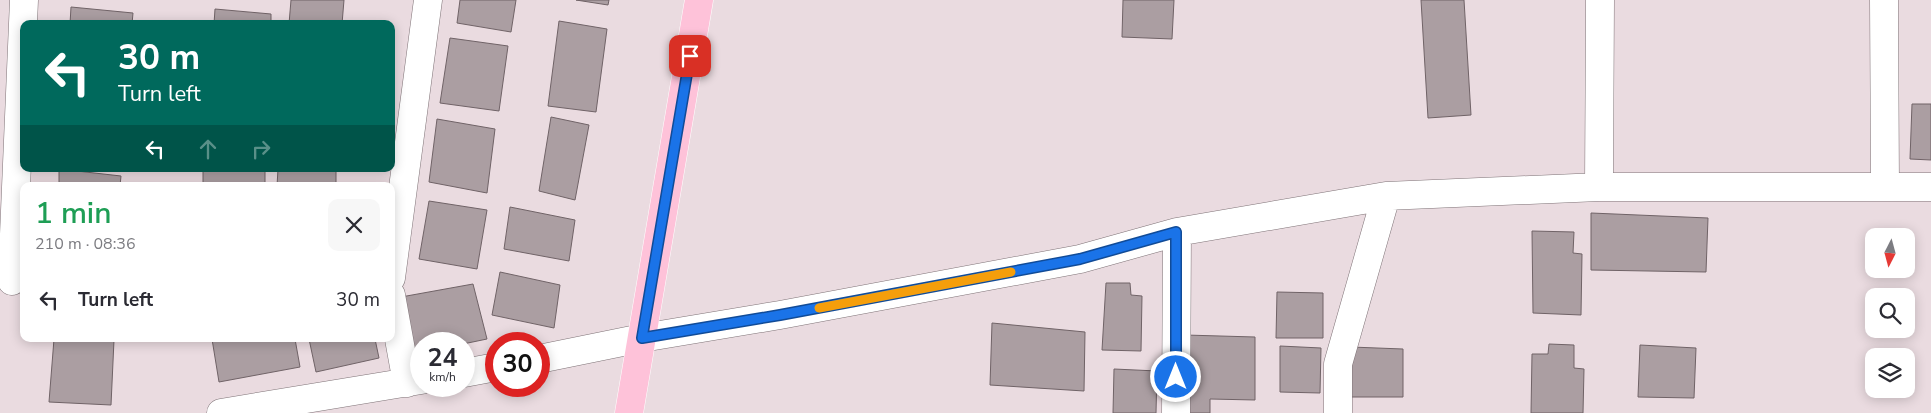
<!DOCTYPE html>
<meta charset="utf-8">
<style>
:root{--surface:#fff;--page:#f7f7f7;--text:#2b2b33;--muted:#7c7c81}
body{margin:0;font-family:"Nunito Sans",sans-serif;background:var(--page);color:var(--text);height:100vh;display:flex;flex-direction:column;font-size:19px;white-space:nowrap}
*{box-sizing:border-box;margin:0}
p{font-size:16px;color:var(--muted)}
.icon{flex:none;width:28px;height:28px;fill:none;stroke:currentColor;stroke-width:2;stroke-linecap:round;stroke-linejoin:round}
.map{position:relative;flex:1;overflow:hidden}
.drawer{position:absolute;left:20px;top:182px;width:375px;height:160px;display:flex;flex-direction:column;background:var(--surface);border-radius:10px;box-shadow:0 2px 12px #0003}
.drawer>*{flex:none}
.guide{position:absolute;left:20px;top:20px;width:375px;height:152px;border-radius:10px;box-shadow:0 2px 12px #0003;background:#00695c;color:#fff;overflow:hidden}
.needle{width:32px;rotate:186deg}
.tools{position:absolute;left:1865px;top:228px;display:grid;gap:10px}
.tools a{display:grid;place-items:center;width:50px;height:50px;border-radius:10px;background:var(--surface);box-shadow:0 2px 12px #0003;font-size:25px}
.speed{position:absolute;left:410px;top:332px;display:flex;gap:10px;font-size:25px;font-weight:700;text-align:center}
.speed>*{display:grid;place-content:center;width:65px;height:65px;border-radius:50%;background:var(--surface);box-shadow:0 2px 12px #0003;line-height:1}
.speed small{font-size:12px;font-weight:400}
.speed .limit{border:8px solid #d22;background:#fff;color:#111}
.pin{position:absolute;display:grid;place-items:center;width:42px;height:42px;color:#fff;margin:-21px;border-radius:10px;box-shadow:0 2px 8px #0006}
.me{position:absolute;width:55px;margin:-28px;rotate:0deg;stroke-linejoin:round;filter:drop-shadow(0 0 4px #0008)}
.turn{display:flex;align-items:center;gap:18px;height:105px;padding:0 15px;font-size:22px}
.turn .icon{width:65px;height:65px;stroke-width:2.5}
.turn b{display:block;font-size:35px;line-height:42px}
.lanes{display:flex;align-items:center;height:48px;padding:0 15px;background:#0003;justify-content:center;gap:25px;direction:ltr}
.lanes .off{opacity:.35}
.round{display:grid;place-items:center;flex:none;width:52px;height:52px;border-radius:10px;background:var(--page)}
.summary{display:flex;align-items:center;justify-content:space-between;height:85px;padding:0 15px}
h1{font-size:30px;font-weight:600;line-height:38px;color:#1e9e55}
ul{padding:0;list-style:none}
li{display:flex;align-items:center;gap:15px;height:65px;padding:0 15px}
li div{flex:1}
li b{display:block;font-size:19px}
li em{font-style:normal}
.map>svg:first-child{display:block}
</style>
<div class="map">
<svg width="1931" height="413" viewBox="0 0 1931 413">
<rect width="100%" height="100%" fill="#eadbe0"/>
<path fill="#ab9ea2" stroke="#706367" d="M291,0h53l-2,24h-53z
M460,0h56l-5,32 -54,-9z
M576,0h33l-1,5z
M1123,0h51l-2,39 -50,-2z
M1421,0h43l7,115 -43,3z
M71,7l62,6 -1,11h-62z
M215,9l56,5v10h-57z
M559,21l48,8 -11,83 -48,-6z
M450,38l58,8 -9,65 -59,-8z
M1912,104h19v56l-21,-1z
M551,117l38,8 -14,75 -36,-9z
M437,119l58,10 -8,64 -58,-11z
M59,169l62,7 -1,10h-61z
M278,169h58v17h-59z
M203,170l62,1v15h-62z
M429,201l58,9 -10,59 -58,-10z
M510,207l65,13 -6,41 -65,-12z
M1591,213l117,5 -2,54 -115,-2z
M1532,231l42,1 -1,21 9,1 -1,61 -48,-2z
M500,272l60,13 -6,43 -62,-13z
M1106,283h24l1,12 11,1 -1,55 -39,-1z
M473,284l14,55 -24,5h-42v8l-11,2 -9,-57z
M1277,292l46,1v45h-47z
M992,323l93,9 -1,59 -94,-6z
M1185,335l70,2v63l-45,-1v14h-25z
M54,339l60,1 -3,65 -62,-3z
M212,339h83l5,28 -81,15z
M309,339h66l4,19 -63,14z
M1549,344l25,1v23l10,1 -1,44h-52l1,-59h16z
M1640,345l56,3 -2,50 -56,-1z
M1280,346l41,2 -1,45 -40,-1z
M1351,347l52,2v48h-54z
M1114,369l43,2 -1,42h-43z"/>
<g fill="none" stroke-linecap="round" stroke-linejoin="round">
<defs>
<path id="minor" d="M1884,0l1,186
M1599,187l1,-187
M391,278l37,-278
M12,281l12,-281
M391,295l16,88
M539,359l103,-21 138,-23 300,-56 97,-27 209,-36 213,-9h332
M464,373l32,-6
M221,413l200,-33
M1176,413l1,-181
M1338,413v-49l48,-168"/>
<path id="major" d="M629,413l70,-413"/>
</defs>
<use href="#minor" stroke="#7f7377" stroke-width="29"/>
<use href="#major" stroke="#fff" stroke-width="29"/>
<use href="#minor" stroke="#fff" stroke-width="28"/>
<use href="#major" stroke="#fec2d9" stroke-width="28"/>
</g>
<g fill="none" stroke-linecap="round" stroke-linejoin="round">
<defs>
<path id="route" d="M690,56l-48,282 138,-23 300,-56 96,-27v145"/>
</defs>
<use href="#route" stroke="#114b97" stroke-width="12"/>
<use href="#route" stroke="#1a73e8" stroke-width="9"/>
<path stroke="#f59e0b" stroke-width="9" d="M819,308l192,-36"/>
</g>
</svg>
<div class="tools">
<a><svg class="needle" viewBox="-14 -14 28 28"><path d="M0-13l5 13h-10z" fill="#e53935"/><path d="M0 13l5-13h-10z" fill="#7c7c81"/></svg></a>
<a><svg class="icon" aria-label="search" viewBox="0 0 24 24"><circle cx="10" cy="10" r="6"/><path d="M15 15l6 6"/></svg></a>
<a><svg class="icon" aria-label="layers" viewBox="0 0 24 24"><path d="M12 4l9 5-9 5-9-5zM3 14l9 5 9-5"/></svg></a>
</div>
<div class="speed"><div>24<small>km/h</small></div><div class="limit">30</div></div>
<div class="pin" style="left:690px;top:56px;background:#d93025"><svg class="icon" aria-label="arrive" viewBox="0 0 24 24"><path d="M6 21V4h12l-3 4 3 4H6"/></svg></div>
<svg class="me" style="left:1176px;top:377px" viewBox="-20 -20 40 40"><circle r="17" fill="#1a73e8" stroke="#fff" stroke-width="3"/><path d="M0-11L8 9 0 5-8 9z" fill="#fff"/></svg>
<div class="guide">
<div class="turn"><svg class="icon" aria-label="left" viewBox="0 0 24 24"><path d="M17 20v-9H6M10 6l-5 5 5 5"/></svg><div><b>30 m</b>Turn left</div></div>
<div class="lanes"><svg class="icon" aria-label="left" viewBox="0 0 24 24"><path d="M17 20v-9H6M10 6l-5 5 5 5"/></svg><svg class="icon off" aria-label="ahead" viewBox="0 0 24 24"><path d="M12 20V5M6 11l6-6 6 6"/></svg><svg class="icon off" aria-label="right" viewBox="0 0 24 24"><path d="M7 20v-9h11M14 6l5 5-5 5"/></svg></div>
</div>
<section class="drawer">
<div class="summary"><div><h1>1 min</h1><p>210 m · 08:36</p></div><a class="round"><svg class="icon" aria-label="close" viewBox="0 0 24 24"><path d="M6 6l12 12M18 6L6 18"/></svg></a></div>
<ul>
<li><svg class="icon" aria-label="left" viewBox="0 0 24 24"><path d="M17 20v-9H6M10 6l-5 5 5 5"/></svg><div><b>Turn left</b></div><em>30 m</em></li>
</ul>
</section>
</div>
